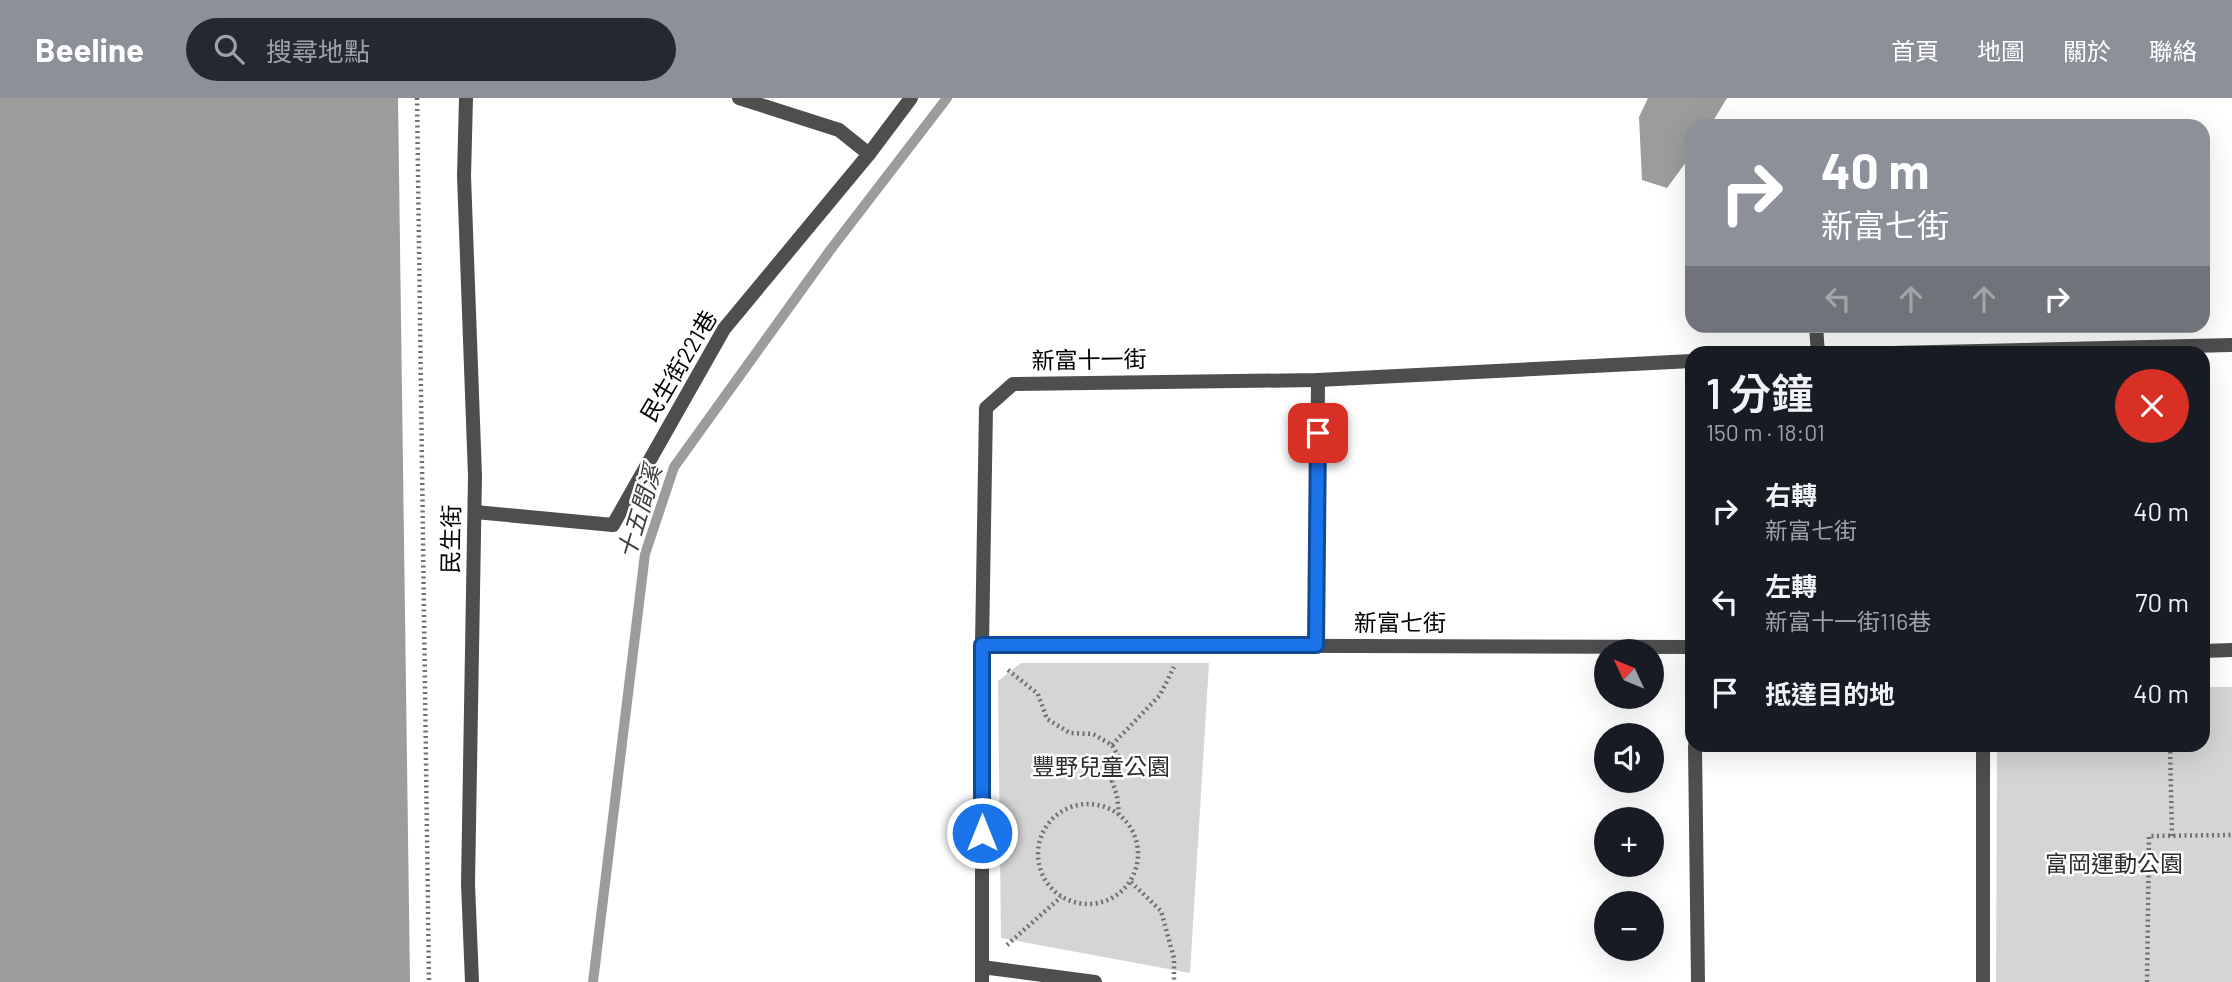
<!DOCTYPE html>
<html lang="zh-TW">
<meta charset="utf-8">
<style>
:root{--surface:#171b24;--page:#242831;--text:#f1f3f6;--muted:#9ea1a6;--accent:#8c9099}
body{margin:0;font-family:Barlow,"Noto Sans TC",sans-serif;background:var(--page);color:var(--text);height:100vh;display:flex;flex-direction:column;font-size:26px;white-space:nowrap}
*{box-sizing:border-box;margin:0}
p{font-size:23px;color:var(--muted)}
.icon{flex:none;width:38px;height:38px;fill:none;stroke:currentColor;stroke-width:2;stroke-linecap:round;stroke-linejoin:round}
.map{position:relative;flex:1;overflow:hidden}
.sheet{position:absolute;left:1685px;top:248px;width:525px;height:406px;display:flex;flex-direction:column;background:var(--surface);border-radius:21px;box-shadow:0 7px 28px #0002}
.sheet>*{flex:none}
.top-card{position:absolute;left:1685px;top:21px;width:525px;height:214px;border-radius:21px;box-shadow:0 7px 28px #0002;background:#8c9099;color:#fff;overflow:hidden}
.needle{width:46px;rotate:314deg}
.tools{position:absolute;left:1594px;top:541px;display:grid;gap:14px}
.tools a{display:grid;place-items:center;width:70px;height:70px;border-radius:50%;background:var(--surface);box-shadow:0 7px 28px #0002;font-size:35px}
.pin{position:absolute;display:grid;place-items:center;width:60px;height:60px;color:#fff;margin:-30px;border-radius:14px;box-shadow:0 4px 10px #0006}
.me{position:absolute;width:77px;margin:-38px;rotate:0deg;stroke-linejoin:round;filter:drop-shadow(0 0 5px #0008)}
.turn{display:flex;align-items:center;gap:24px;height:147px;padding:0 21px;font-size:32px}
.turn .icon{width:91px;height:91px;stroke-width:2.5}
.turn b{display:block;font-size:49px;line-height:60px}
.lanes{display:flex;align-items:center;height:66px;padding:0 21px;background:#0003;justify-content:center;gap:35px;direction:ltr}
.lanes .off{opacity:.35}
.round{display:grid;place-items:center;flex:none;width:74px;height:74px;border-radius:37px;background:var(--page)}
.head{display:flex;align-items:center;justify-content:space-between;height:119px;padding:0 21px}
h1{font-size:42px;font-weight:600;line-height:52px}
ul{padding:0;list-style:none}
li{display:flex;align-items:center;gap:21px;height:91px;padding:0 21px}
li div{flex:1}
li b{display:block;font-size:26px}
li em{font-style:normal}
header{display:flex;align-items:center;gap:42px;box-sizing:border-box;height:98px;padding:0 35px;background:var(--accent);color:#fff}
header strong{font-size:33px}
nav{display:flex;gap:38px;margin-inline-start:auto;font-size:24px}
.search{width:490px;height:63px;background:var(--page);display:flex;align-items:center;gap:18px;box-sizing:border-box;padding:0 24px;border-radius:38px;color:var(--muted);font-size:26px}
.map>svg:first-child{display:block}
</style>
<header>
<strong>Beeline</strong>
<div class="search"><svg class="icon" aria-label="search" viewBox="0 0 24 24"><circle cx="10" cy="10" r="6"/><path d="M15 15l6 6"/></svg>搜尋地點</div>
<nav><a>首頁</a><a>地圖</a><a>關於</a><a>聯絡</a></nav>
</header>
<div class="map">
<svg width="2232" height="884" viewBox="0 0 2232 884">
<rect width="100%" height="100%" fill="#fff"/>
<path fill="#d5d5d5" d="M1021,565h188l-19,310 -189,-35 -3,-257z
M2203,589h29v295h-236l1,-236h206z"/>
<path fill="#9c9c9c" d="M0,0h398l12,884h-410z
M1648,0h79l-17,28h-18v28l-25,34 -25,-8 -3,-63z"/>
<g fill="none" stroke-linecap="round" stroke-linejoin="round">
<path stroke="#9c9c9c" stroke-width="10" d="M593,884l52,-428 29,-87 157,-218 116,-151"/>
<path stroke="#707070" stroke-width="4.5" stroke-dasharray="2 3.5" stroke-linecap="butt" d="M417,0l12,884
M1008,572l30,24 9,25 23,14 23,1 19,11 8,14 -8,22 5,15 2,18
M1112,647l48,-50 14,-28
M2170,648l2,90
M1038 756a50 50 0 1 1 100 0a50 50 0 1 1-100 0Z
M1131,784l30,29 13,47v24
M1007,847l54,-48
M2147,884l2,-146 83,-1"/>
<path stroke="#4e4e4e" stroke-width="14" d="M739,0l100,32 30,24
M1816,228l2,28
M1316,547l2,-265
M1983,884v-236"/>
<path stroke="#4e4e4e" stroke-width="14" d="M1847,256l385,-9
M475,414l138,13 111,-196 145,-175 42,-56
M982,547l710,2
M2203,553l29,-1
M1695,648l3,236
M982,869l113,15
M982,884v-337l4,-237 27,-24 305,-4 374,-19"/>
<path stroke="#4e4e4e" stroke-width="14" d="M466,0l-2,78 11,300 -7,408 4,98"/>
</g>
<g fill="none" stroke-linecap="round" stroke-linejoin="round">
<defs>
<path id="route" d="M982,735v-188h334l2,-212"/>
</defs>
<use href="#route" stroke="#114b97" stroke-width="18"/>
<use href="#route" stroke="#1a73e8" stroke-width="12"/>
</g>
<g text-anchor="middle" stroke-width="5" stroke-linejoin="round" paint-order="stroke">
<g font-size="23" fill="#000" stroke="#fff">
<text transform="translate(1089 262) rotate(-1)" y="8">新富十一街</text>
<text transform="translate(679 268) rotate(-59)" y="8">民生街221巷</text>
<text transform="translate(451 441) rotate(-89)" y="8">民生街</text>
<text x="1400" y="533">新富七街</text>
</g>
<g font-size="23" fill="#2c2c2c" stroke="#fff">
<text x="1101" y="677">豐野兒童公園</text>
<text x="2114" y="774">富岡運動公園</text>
</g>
<g font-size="24" font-style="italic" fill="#3d3d3d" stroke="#fff">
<text transform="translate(640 414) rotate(-73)" y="8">十五間溪</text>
</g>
</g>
</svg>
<div class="tools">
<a><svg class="needle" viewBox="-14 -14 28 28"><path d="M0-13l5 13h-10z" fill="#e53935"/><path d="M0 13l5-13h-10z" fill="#9ea1a6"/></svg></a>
<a><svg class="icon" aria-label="sound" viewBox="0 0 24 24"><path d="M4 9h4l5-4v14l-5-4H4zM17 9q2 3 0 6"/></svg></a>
<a>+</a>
<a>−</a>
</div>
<div class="pin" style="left:1318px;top:335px;background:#d93025"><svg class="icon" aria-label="arrive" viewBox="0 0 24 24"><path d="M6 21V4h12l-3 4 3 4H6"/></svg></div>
<svg class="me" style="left:982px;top:735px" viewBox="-20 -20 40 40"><circle r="17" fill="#1a73e8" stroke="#fff" stroke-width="3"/><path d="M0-11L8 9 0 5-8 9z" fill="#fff"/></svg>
<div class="top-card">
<div class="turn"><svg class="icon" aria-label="right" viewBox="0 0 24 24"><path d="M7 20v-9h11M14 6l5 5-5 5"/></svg><div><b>40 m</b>新富七街</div></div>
<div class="lanes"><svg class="icon off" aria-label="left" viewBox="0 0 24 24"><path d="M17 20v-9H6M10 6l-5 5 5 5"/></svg><svg class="icon off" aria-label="ahead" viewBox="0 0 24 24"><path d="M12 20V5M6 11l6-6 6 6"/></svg><svg class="icon off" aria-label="ahead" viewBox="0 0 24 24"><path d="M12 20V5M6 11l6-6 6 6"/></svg><svg class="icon" aria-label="right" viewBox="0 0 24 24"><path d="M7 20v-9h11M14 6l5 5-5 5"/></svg></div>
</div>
<section class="sheet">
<div class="head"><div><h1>1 分鐘</h1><p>150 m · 18:01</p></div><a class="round" style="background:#d93025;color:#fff"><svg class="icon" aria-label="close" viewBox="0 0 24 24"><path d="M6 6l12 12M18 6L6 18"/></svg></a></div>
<ul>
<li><svg class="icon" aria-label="right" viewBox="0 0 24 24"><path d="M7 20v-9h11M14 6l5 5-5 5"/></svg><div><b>右轉</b><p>新富七街</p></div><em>40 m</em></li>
<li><svg class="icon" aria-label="left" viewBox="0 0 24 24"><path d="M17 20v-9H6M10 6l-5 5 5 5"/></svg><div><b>左轉</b><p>新富十一街116巷</p></div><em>70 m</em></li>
<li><svg class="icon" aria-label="arrive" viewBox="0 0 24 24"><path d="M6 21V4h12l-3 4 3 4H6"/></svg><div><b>抵達目的地</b></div><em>40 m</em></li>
</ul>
</section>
</div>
